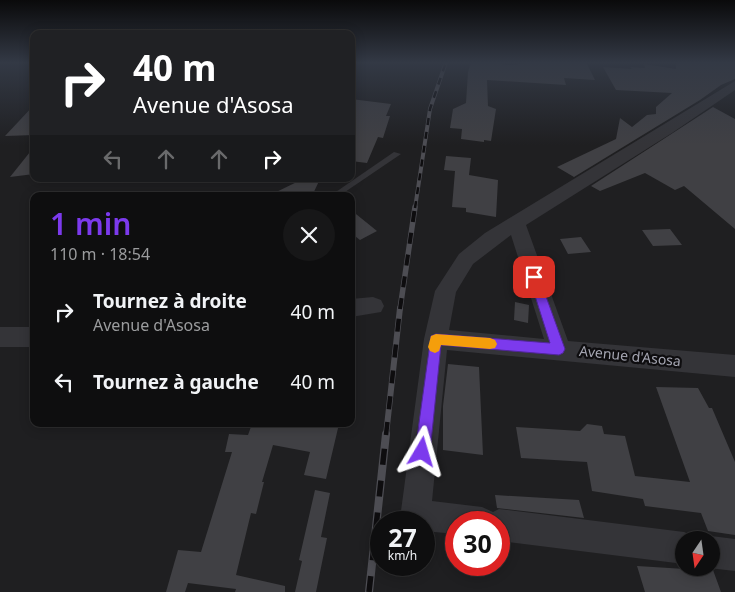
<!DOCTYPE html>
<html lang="fr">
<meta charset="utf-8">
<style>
:root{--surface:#0e0e0f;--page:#171718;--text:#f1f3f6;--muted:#9b9c9e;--line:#2e2e2f;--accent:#7c3aed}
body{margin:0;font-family:"Noto Sans",sans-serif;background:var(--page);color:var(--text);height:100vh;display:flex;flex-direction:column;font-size:19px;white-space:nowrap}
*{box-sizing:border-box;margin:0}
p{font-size:16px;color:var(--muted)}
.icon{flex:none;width:28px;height:28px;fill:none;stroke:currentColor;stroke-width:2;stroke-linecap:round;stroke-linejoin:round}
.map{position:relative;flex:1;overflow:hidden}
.side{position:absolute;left:30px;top:192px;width:325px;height:235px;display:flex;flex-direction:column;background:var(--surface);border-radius:10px;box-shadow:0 2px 12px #0003,0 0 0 1px var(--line)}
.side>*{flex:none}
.top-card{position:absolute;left:30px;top:30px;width:325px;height:152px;border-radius:10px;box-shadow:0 2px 12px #0003,0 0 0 1px var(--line);background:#202124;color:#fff;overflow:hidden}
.needle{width:32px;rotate:193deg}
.fabs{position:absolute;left:675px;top:531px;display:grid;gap:10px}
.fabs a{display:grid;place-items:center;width:45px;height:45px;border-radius:50%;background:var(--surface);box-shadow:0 2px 12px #0003,0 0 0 1px var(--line);font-size:25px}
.speed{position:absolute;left:370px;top:511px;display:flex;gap:10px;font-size:25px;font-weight:700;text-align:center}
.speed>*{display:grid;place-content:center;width:65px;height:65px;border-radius:50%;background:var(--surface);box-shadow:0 2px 12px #0003,0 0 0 1px var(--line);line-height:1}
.speed small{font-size:12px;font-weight:400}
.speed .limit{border:8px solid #d22;background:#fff;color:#111}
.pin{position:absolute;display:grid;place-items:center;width:42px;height:42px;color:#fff;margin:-21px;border-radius:10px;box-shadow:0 2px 8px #0006}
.me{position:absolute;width:55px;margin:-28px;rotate:7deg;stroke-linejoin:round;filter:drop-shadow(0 0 4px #0008)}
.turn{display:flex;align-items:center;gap:18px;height:105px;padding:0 20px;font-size:22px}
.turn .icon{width:65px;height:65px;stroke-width:2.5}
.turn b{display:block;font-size:35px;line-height:42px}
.lanes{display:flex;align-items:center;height:48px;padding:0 20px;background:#0003;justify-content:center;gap:25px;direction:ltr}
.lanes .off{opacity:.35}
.round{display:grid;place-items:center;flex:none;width:52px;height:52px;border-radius:26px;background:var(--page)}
.head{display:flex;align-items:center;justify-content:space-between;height:85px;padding:0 20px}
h1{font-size:30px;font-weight:600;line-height:38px;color:var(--accent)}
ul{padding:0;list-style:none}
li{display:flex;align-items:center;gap:15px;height:70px;padding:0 20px}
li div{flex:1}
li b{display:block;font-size:19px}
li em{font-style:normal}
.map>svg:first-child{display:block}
</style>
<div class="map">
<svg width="735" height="592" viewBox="0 0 735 592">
<rect width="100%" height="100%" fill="#131214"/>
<path fill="#1f1f21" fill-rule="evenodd" d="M0,62h34v117h317v-117h384v530h-735zM34,196h317v228h-317zM381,522h43v43h-43zM456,522h43v43h-43zM684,540h27v28h-27z"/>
<path fill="#404044" d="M471,62h19l19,3 34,-3h43l9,18 -31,-2 2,7 -79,-5 1,26 8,3 -5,32 -7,-1v2l-23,-3 1,-10 -12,-1 3,-19 13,-6 2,-31z
M676,62h59v17l-14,6 -21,15 -126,77 -17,-10 59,-28 4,-21 12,9 15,-12 9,-1v-7l16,-14 -56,-3 -13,-23 29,2 -2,-2 15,1 -1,-4 32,5z
M351,99l40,5 -5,12h4l-7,22 -5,-1 -11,26 -16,-2z
M34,105v30l-29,1z
M713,107l22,12v110l-51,-43 -9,4 -30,-17 -45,18 -9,-5z
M34,147v27l-24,3z
M446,156l25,2 -2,17 29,5 -2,37 -30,-5v-4l-14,-1 3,-36 -11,-1z
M303,179h17l-8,17h-44z
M351,210l26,21 -17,9 -9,-7z
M670,229l12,16 -29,1 -11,-16z
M581,237l10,15 -23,2 -8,-15z
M515,302l14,3 -1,18 -14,-3z
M448,364l31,3 4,88 -40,-5v-44z
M656,387l42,1 11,20h3l23,54v73l-27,-4 -7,-18 -56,-7 -2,-7 -51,-8 -5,-29 -66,-4 -5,-31 64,4 7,-7 15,2 2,8 21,2 10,40 55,6z
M252,424h87l-13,55 -22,-4 6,-23 -37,-7 -11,37h2l-8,32 -5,-1 -15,62 49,11v6h-50l1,-3 -48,-6 -3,9h-19l12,-42 23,2 31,-100h-7l4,-18 19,1z
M315,490l15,3 -9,44 6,1 -11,54h-21l7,-31 -3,-1z
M495,495l84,5 5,18 -87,-10z
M637,566l48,3 -1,-1h23l6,2 8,22h-76z"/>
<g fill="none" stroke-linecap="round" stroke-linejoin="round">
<path fill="#343438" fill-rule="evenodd" d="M394,152l7,2 -62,42h-9z"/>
<path fill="#343438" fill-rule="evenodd" d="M735,81v9l-63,43 -146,92 42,116 167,14v22l-288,-27 -15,151 50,6 11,5 6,-3 185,23 11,5 2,3h-13v24l-185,-23v-19h-43v12l-32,-3v-9h-19l-4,-11 23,-172 11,-48 24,-37 26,-21zM511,235l33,104 -95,-9 7,-38 17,-28z
M373,297l8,3 3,6 -3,6 -30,5v-18z
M0,327h34v20h-34z
M711,536l24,3v32l-26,-3h2v-28h-10z"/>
<defs>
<path id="rail-far3" d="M415,208l15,-99 16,-47"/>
<path id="rail-far2" d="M400,309l15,-102"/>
<path id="rail-far1" d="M386,435l14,-127"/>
<path id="rail" d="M369,592l17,-158"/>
</defs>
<use href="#rail-far3" stroke="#4d4d53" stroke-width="4"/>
<use href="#rail-far2" stroke="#4d4d53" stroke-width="5.5"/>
<use href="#rail-far1" stroke="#4d4d53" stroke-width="6"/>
<use href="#rail" stroke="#4d4d53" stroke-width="8"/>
<use href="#rail-far3" stroke="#0e0d0f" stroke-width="2.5" stroke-dasharray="7" stroke-linecap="butt"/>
<use href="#rail-far2" stroke="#0e0d0f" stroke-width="4" stroke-dasharray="11" stroke-linecap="butt"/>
<use href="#rail-far1" stroke="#0e0d0f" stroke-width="4.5" stroke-dasharray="13" stroke-linecap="butt"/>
<use href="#rail" stroke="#0e0d0f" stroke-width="5.5" stroke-dasharray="16" stroke-linecap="butt"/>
</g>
<linearGradient id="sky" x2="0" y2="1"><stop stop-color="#0a0a0b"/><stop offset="0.43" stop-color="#333945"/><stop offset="1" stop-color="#333945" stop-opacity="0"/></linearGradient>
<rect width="735" height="145" fill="url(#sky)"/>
<path fill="#7c3aed" stroke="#51269a" d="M534,273l5,4 26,72 -2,4 -4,2 -118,-10 -11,107 -2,5 -6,2 -5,-2 -2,-5 16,-116 5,-2 114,9 -21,-66z"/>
<path fill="#f59e0b" d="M436,334l54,4 5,2 2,4 -2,4 -5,1 -49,-4 -2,6 -4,2 -5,-2 -2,-4 3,-11z"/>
<g text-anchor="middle" stroke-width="4.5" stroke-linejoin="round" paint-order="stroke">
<g font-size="14" fill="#a6a7b3" stroke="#0e0d0f">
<text transform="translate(630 356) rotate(6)" y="5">Avenue d'Asosa</text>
</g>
</g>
</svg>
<div class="fabs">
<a><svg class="needle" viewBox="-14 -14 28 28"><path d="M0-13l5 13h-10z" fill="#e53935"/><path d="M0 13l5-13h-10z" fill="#9b9c9e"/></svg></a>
</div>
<div class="speed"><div>27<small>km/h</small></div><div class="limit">30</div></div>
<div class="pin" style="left:534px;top:277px;background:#d93025"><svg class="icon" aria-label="arrive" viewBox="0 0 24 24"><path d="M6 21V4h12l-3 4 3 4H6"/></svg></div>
<svg class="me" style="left:422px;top:452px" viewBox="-20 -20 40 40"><path d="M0-17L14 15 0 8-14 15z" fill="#7c3aed" stroke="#fff" stroke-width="4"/></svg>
<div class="top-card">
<div class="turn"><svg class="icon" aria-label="right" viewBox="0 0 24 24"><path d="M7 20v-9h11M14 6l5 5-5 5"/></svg><div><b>40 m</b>Avenue d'Asosa</div></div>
<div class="lanes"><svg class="icon off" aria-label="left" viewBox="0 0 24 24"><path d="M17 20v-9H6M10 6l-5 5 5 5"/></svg><svg class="icon off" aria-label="ahead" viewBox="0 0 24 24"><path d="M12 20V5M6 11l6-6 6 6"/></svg><svg class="icon off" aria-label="ahead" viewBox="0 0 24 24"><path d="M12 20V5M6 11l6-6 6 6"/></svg><svg class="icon" aria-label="right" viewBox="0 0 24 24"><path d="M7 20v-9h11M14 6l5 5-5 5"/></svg></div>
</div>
<section class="side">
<div class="head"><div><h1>1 min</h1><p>110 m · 18:54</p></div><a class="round"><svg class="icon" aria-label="close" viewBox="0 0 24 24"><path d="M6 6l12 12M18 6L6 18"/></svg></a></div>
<ul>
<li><svg class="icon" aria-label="right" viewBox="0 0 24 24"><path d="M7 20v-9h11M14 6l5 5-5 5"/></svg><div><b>Tournez à droite</b><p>Avenue d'Asosa</p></div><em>40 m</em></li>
<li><svg class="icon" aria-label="left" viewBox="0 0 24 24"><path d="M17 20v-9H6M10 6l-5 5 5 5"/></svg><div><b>Tournez à gauche</b></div><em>40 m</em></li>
</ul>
</section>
</div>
